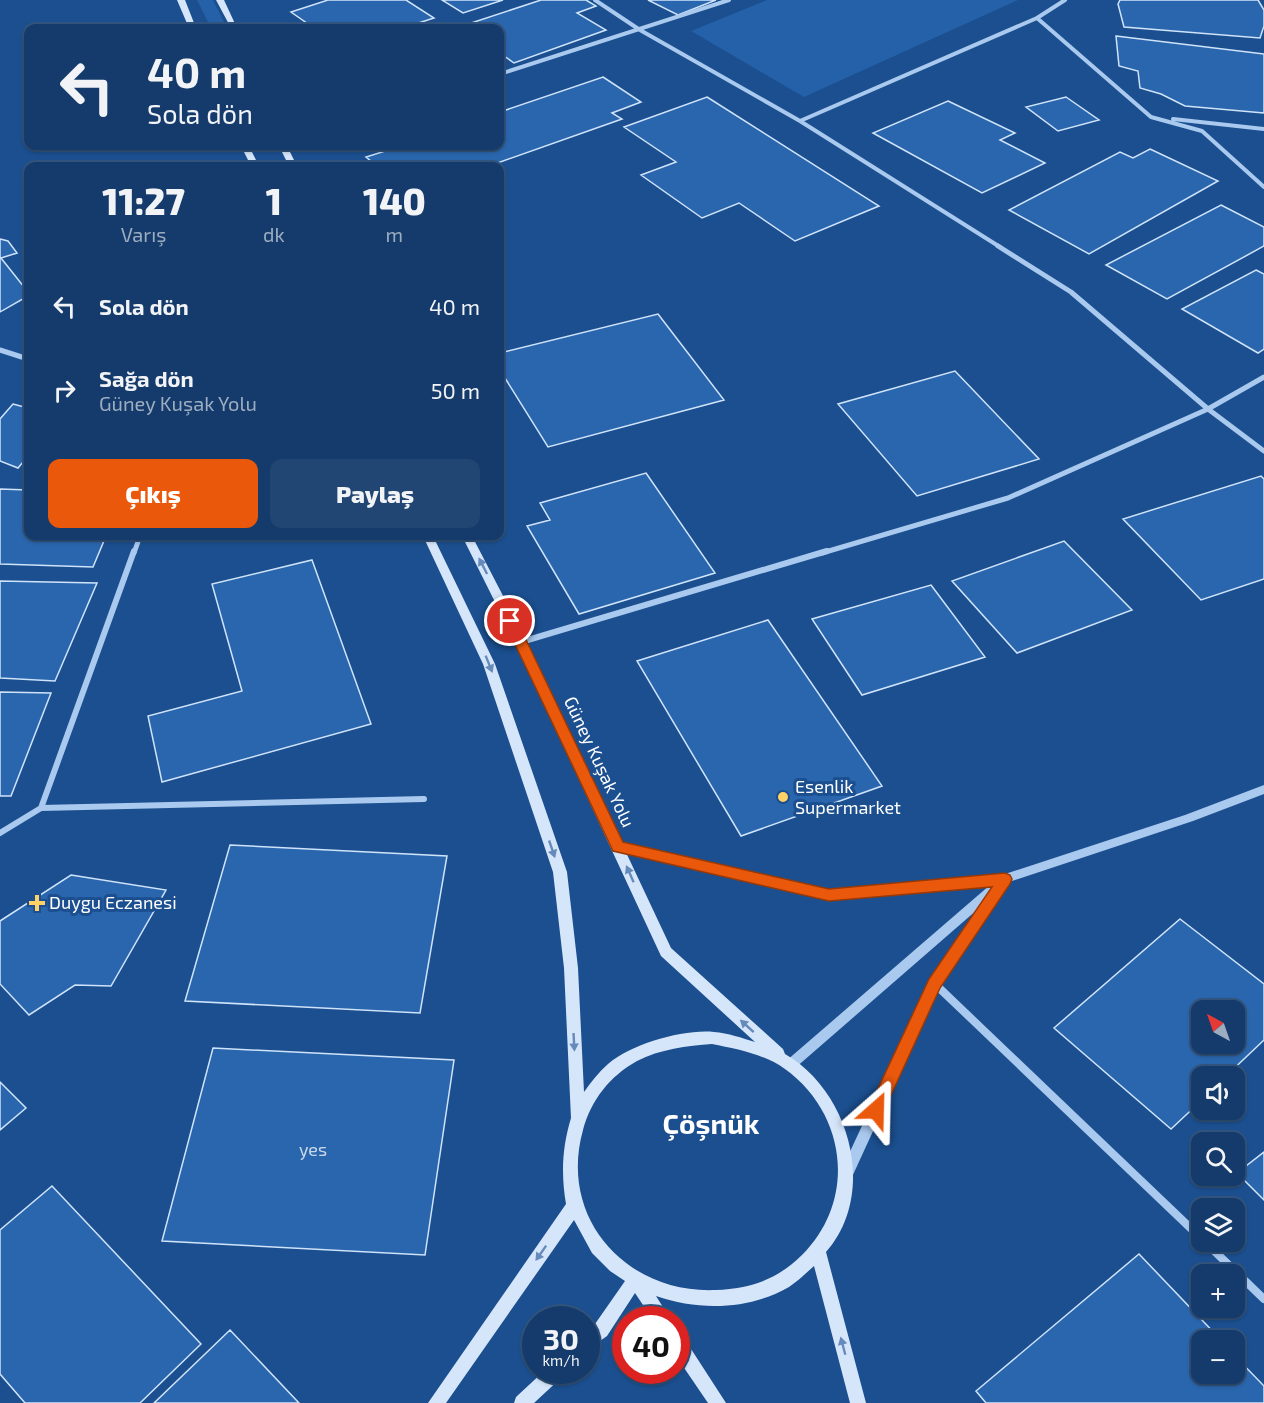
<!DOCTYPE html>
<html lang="tr">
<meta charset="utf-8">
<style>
:root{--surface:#143b6b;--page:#214673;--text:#f1f3f6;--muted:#9dadc1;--line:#33557e;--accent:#ea580c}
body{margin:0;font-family:"Exo 2",sans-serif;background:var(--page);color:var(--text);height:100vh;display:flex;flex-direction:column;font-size:22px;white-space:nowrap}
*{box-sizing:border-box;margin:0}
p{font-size:20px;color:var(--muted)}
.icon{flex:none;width:33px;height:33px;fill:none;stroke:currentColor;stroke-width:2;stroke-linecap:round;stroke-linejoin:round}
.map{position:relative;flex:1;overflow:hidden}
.drawer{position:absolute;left:24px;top:162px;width:480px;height:378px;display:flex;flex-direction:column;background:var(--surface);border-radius:12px;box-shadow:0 2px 4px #0004,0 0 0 2px var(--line)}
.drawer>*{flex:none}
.banner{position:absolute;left:24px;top:24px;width:480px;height:126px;border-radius:12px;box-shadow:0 2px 4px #0004,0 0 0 2px var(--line);background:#143b6b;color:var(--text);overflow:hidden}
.needle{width:39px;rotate:320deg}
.tools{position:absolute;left:1191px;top:1000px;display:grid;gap:12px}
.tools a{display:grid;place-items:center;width:54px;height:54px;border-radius:12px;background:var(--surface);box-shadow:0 2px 4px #0004,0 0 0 2px var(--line);font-size:30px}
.speed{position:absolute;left:522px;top:1306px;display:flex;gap:12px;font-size:30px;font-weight:700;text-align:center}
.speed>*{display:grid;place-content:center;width:78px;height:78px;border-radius:50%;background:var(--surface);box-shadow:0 2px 4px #0004,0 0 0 2px var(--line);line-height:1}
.speed small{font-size:15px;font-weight:400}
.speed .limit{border:9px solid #d22;background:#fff;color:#111}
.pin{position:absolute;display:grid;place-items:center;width:51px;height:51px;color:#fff;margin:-26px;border:3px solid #fff;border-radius:50%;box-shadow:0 2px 6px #0007}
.me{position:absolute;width:66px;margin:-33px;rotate:25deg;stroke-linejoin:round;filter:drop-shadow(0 0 4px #0008)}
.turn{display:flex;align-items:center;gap:21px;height:126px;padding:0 24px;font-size:27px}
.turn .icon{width:78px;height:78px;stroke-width:2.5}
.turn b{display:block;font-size:42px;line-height:51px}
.eta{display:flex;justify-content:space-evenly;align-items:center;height:102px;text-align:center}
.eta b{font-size:36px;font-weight:800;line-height:42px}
.cta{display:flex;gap:12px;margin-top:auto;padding:12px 24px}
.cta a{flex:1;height:69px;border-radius:12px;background:var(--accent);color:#fff;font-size:24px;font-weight:800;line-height:69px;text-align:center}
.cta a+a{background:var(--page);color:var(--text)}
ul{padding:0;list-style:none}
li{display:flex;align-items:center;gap:18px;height:84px;padding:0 24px}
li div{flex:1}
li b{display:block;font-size:22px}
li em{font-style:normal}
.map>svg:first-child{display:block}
</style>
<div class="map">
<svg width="1264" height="1403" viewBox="0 0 1264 1403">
<rect width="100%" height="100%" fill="#1b4f8f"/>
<path fill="#2461a8" d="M197,0h16l14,28h-16z
M767,0h251l-214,97 -113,-66z"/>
<path fill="#2a66ad" stroke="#cfe3fa" stroke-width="1.5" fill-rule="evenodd" d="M328,0h78l28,18 -31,10h-89l-23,-16z
M442,0h61l-40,13z
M541,0h45l10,6 -19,7 29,17 -92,33 -14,-10v-25l-41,-1z
M648,0h68l-38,15z
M1120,0h138l6,10v16l-4,12 -136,-11 -6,-23z
M1116,36l148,18v59l-79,-7 -24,-12 -21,-6 -2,-17 -19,-5z
M603,77l38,25 -29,11 10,6 -133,47h-112l-11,-9 35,-11h99v-34z
M707,97l172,109 -84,35 -56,-38 -37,15 -61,-43 35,-13 -52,-35z
M1066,97l33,23 -41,11 -32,-24z
M948,101l67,32 -15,7 45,23 -63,30 -109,-60z
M1150,149l68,32 -129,73 -80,-44 111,-58 13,6z
M1221,205l43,22v19l-97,53 -61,-34z
M0,239l8,2 9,12 -16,5 27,34v4l-28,16z
M1256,270l8,4v75l-6,4 -76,-44z
M658,314l66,86 -176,47 -48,-77v-17z
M955,371l84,88 -122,37 -79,-92z
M13,404l15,4v48l-10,12 -18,-7v-42z
M646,473l69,100 -136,41 -52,-88 23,-6 -10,-17z
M1261,476l3,3v100l-63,21 -78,-81z
M0,489l28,1v46h78l-13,31 -93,-3z
M1064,541l68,69 -115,43 -65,-72z
M312,560l59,164 -209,58 -14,-66 94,-25 -30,-107z
M0,581l97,2 -42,98 -55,-3z
M931,585l54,72 -123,38 -50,-76z
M768,620l114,166 -141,50 -104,-175z
M0,692l51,1 -40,103h-11z
M230,845l217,11 -27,157 -235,-12z
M71,875l95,15 -55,96 -36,-1 -46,30 -29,-31v-63z
M1180,919l84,65v56l-39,37h-23v23l-31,29 -117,-101zM1202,1011h32v33h-32z
M213,1048l241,12 -29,195 -263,-14z
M0,1082l26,26 -26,22z
M1264,1152v48l-27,-27z
M52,1186l149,158 -61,59h-115l-25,-29v-144z
M1139,1254l83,87h-20v33h32v-19l30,31v17h-278l-10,-12z
M230,1330l69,73h-145z"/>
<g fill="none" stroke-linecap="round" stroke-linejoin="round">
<path stroke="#a9c9ee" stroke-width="4" d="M595,0l45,30 160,91 200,126
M1065,0l-28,18 114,99 51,14 62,56
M500,74l229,-74
M1173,119l91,10
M800,121l237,-103"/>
<path stroke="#a9c9ee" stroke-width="5" d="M998,246l73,46 137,117 56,42
M0,350l28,9
M134,553l6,-17
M822,553l186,-55 200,-89 56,-32"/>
<path stroke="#a9c9ee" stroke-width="6" d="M134,551l-93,257 383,-9
M521,642l306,-91
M0,833l41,-25"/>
<path stroke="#a9c9ee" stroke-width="8" d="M935,984l267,255
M1205,1242l59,57"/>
<path fill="#a9c9ee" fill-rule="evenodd" d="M1264,785v9l-71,27 -184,61 -70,105 -87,190 -5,2 -5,-2 -2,-4 90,-193 48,-71 -184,160 -4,2 -4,-2 -2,-4 2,-4 204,-176 -161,15 -211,-48 -4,-2 -2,-3 2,-3 4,-2 211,48 176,-16 180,-59z"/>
<path fill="#d6e6fa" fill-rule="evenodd" d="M177,0h8l11,28h-7z
M216,0h8l13,28h-6z
M241,146h8l10,20h-8z
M279,146h8l10,20h-8z
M423,536h10l62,128 72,208 11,96 6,124c7,-10 15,-20 24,-28 24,-20 75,-35 106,-32 14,1 28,6 41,10l-94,-86 -146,-314 -53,-106h10l55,106 144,306 112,101 2,5c65,37 93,139 41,198l40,151h-16l-36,-137c-8,7 -16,15 -25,21 -40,23 -90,24 -133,9l15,24h-18l-18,-27 -28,43 -21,15v-19l9,-8 30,-43 -15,-10 -18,-18 -18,-33 -128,183h-18l138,-199c-5,-30 -4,-56 5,-86l-7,-150 -11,-96 -70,-208zM712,1044c25,5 52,10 73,25 62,45 72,131 17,186 -26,25 -50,33 -86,35 -89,4 -158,-71 -133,-160 8,-30 27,-54 54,-69 23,-12 50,-15 75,-17z
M676,1333l6,2 44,68h-18l-32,-47z
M544,1371h20l-2,6 -28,26h-20l2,-6z"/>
</g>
<defs><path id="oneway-solid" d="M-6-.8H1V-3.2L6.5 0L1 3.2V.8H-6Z" transform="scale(1.5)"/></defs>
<g fill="#668bba">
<use href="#oneway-solid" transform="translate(483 566) rotate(-117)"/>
<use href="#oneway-solid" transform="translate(489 664) rotate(68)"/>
<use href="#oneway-solid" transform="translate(552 849) rotate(71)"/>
<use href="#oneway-solid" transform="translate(630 874) rotate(-114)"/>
<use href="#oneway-solid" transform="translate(747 1026) rotate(-138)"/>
<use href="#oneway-solid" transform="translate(574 1042) rotate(87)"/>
<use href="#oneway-solid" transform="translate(541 1253) rotate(125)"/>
<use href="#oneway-solid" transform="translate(843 1346) rotate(-105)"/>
</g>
<path fill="#ea580c" stroke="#983908" stroke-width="1.5" d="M510,616l7,5 106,221 206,47 176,-16 5,2 2,4 -2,5 -70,104 -58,127 -6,2 -6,-2 -2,-5 61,-131 63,-92 -163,14 -216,-50 -109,-230z"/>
<g fill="#ffd166" stroke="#1b4f8f" stroke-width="2">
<circle cx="783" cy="797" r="6"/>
<path d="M34 894h6v6h6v6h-6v6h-6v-6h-6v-6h6z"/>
</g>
<g text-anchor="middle" stroke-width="6" stroke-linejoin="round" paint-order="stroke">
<g font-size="18" fill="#fff" stroke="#1b4f8f">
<text transform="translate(599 762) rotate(65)" y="6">Güney Kuşak Yolu</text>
</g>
<g font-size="18" fill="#fff" stroke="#1b4f8f" text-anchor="start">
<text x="795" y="793">Esenlik<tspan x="795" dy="21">Supermarket</tspan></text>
<text x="49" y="909">Duygu Eczanesi</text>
</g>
<g font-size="18" fill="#cad9ea">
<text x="313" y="1156">yes</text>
</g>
<g font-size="28" font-weight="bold" fill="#fff" stroke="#1b4f8f">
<text x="711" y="1134">Çöşnük</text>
</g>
</g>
</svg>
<div class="tools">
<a><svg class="needle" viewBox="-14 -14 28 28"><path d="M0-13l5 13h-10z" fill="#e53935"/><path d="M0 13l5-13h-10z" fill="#9dadc1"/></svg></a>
<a><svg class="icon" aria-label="sound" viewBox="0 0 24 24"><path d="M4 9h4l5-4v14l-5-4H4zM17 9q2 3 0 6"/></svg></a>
<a><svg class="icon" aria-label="search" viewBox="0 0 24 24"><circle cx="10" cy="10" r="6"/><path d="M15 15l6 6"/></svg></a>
<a><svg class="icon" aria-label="layers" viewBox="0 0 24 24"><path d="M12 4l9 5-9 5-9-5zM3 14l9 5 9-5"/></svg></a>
<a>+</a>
<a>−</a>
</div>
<div class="speed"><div>30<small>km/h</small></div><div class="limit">40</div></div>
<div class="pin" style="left:510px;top:621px;background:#d93025"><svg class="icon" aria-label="arrive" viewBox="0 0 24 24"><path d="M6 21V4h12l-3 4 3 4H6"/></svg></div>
<svg class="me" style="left:876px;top:1110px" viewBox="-20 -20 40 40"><path d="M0-17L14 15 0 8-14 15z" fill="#ea580c" stroke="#fff" stroke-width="4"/></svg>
<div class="banner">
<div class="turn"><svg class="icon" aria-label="left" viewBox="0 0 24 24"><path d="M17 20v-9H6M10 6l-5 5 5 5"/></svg><div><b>40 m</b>Sola dön</div></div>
</div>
<section class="drawer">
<div class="eta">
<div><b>11:27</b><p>Varış</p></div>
<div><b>1</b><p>dk</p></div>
<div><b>140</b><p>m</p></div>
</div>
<ul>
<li><svg class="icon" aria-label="left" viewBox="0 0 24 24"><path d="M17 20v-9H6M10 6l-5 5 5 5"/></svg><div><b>Sola dön</b></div><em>40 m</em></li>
<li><svg class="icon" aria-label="right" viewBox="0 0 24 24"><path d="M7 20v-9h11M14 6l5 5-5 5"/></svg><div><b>Sağa dön</b><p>Güney Kuşak Yolu</p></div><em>50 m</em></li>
</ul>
<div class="cta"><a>Çıkış</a><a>Paylaş</a></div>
</section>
</div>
